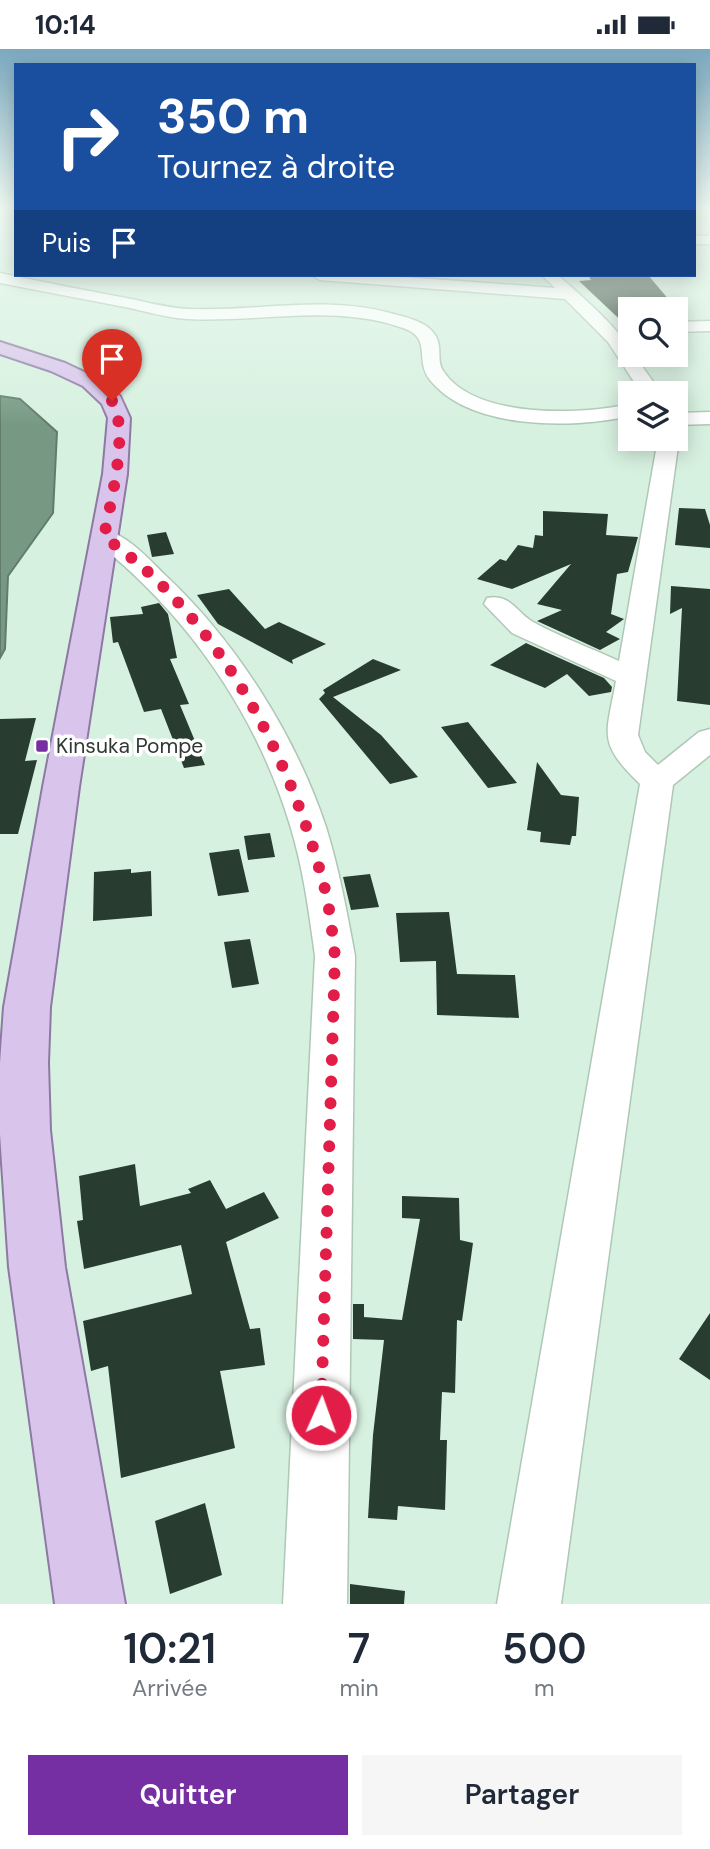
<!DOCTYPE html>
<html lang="fr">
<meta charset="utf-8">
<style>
:root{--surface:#fff;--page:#f6f6f7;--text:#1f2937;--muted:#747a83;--accent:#752fa3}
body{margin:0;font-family:"DM Sans",sans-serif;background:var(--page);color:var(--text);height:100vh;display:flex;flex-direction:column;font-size:26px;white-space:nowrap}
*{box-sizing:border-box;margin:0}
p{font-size:23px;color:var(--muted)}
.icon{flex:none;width:38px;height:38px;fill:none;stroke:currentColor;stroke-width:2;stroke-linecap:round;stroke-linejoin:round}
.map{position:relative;height:1555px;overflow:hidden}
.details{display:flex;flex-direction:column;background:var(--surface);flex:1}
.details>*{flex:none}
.hud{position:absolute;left:14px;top:14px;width:682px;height:214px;border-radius:0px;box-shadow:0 4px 18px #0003;background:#1a4fa0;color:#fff;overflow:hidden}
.buttons{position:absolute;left:618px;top:248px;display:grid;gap:14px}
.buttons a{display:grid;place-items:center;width:70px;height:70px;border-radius:0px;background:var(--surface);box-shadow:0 4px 18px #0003;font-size:35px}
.pin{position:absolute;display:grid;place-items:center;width:60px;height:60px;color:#fff;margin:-72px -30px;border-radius:50% 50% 50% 0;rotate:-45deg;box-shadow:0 0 7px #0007}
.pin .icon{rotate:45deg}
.me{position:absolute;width:77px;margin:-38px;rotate:2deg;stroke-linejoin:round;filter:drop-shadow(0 0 5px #0008)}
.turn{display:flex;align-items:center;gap:24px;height:147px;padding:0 28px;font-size:32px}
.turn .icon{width:91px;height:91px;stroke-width:2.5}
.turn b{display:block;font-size:49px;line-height:60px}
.then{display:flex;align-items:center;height:66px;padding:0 28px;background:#0003;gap:14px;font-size:26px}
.eta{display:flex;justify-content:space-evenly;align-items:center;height:119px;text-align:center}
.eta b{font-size:42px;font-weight:600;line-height:49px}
.primary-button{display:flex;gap:14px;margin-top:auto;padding:14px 28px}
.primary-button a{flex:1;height:80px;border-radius:0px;background:var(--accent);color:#fff;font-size:28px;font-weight:600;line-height:80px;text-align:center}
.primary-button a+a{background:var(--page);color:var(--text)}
.status{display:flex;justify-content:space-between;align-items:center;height:49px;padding:0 35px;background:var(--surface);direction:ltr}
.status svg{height:19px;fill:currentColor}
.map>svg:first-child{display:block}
</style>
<div class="status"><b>10:14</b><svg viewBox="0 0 49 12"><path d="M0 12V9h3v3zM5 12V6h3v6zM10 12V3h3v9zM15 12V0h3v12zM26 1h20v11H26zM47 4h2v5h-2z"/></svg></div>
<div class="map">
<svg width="710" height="1555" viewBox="0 0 710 1555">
<rect width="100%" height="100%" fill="#d7f1e0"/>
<path fill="#779983" stroke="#617c6b" stroke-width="2" d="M0,347l20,3 37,33 -4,81 -45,63 -3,73 -5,9z"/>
<path fill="#283d2f" d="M588,226h60l33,39h-5v-4h-46v19l-51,-48 12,-1z
M679,459l26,1 5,16v23l-35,-3z
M543,462l65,3 -2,21 32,2 -10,35 -11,2 -6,40 13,5 -18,13 14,7 -20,11 -63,-29 25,-11 -25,-6 34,-40 -59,25 -35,-10 23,-20 6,2 12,-16 15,3 2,-13 8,1z
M166,483l8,22 -22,3 -5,-22z
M671,537l39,3v116l-33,-4 5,-93 -12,6z
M229,540l36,40 14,-7 47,22 -34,16 1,4 -75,-40 -21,-29z
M159,554l9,11 9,44 -7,1 19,45 -9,1 25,60 -21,3 -23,-59 -17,3 -26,-70 -5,1 -3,-26 33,-3 -2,-7z
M526,594l78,35 8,9 -1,5 -22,4 -22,-22 -22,14 -55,-23z
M373,610l28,11 -68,27 48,38 37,42 -28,7 -71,-85 6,-6 -2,-3z
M36,669l-11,43 12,-1 -19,74h-18v-115z
M468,673l49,61 -29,5 -47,-61z
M537,713l24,33 18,2 -3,39h-4l-2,9 -30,-3 1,-10 -14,-2z
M270,784l5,24 -27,3 -4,-24z
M239,800l10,43 -31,4 -9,-43z
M131,820v4l20,-2 1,45 -59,5 1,-49z
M370,825l9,33 -28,3 -8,-33z
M449,863l8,62 58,1 4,43 -82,-3 -1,-54 -36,1 -4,-49z
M250,890l9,45 -27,4 -8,-46z
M135,1115l5,42 51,-13 -3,-4 22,-9 16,29 38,-17 15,26 -53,24 24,87 10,-1 5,37 -45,6 15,77 -114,30 -13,-112 -17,5 -8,-50 109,-27 -11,-49 -97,24 -7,-48 6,-1 -4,-44z
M402,1147l57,2 1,42 13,3 -11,78 -5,-1 -2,73 -13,-1 -2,48h7l-2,70 -47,-4 -1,14 -29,-2 5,-83 11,-95 -31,-1v-35h11v13l38,3 18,-101 -18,-1z
M710,1264v67l-31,-21z
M205,1454l17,72 -52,19 -15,-73z
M350,1535l55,7 -1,13h-54z"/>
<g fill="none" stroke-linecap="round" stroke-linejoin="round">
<defs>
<path id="minor" d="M695,187h15v8h-15z
M0,224c42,9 84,17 126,25 20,4 42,10 62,11 67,3 137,-14 202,4 19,5 47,10 49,34 1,8 -1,18 5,25 32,47 138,43 186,32v12c-57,13 -160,14 -200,-36 -16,-20 3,-42 -27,-52 -70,-25 -143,-5 -216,-9 -20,-1 -42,-8 -62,-12 -42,-8 -83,-16 -125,-24z
M312,226h64l179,13 -11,-11 14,-2c16,15 72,61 72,80h4l28,39h-20l-34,-52 -43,-43 -245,-19z
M710,272v10l-34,1v-10z
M710,363v12l-34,1v-12z
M676,386l3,4 -41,296 7,17 13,13 41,-33 11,-3v26l-37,30 -112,819h-64l143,-820c-43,-42 -34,-48 -24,-103l-104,-48 -28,-29 3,-6c23,-5 29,14 46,24 27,15 58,26 86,39l39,-222h18z
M105,481c22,5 43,28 59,44 71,66 131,160 162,253 13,42 21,85 29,129l-8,648h-64l32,-648c-6,-44 -12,-89 -25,-131 -34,-112 -103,-211 -194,-283l-3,-5 3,-5z"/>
<path id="major" d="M0,293l65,21 32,15 23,18 10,22 -3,56 -48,313 -29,220 -2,56 2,67 15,137 60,337h-70l-46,-337 -9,-133v-71l4,-56 39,-220 60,-313 5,-56 -6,-14 -19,-18 -32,-15 -51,-17z"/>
</defs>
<use href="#minor" stroke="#afc7b6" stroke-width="3"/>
<use href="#major" stroke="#8d79a3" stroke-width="4"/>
<use href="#minor" fill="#fff" fill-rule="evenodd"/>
<use href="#major" fill="#d9c4ec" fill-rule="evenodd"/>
</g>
<linearGradient id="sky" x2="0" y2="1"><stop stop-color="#7ba9c0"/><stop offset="0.42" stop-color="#edf9f1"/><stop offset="1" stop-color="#edf9f1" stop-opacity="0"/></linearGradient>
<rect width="710" height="376" fill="url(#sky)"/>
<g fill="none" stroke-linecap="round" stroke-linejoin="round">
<path stroke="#e11d48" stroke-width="12" stroke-dasharray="0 21.6" d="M112,352c18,30 -2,102 -8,136 113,78 185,216 219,345 7,24 9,50 12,74l-14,459"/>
</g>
<rect fill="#752fa3" stroke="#fff" stroke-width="2.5" x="35" y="690" width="14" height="14" rx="3.5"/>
<g text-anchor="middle" stroke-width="7" stroke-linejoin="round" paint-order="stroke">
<g font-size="21" fill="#2f3932" stroke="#fff" text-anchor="start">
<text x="56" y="704">Kinsuka Pompe</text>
</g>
</g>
</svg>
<div class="buttons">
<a><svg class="icon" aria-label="search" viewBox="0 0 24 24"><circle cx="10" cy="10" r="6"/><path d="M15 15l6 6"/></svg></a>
<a><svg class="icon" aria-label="layers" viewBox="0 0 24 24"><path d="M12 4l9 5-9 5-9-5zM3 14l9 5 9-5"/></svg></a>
</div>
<div class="pin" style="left:112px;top:352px;background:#d93025"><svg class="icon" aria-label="arrive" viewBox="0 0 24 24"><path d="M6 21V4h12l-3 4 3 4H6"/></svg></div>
<svg class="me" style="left:321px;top:1366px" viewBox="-20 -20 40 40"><circle r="17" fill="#e11d48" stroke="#fff" stroke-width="3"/><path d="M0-11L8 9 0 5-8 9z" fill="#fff"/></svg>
<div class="hud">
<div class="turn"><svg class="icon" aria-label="right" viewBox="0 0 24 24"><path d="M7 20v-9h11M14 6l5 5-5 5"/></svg><div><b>350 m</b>Tournez à droite</div></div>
<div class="then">Puis<svg class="icon" aria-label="arrive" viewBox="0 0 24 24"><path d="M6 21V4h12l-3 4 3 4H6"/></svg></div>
</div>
</div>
<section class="details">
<div class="eta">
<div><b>10:21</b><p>Arrivée</p></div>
<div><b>7</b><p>min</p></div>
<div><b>500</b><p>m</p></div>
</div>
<div class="primary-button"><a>Quitter</a><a>Partager</a></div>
</section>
